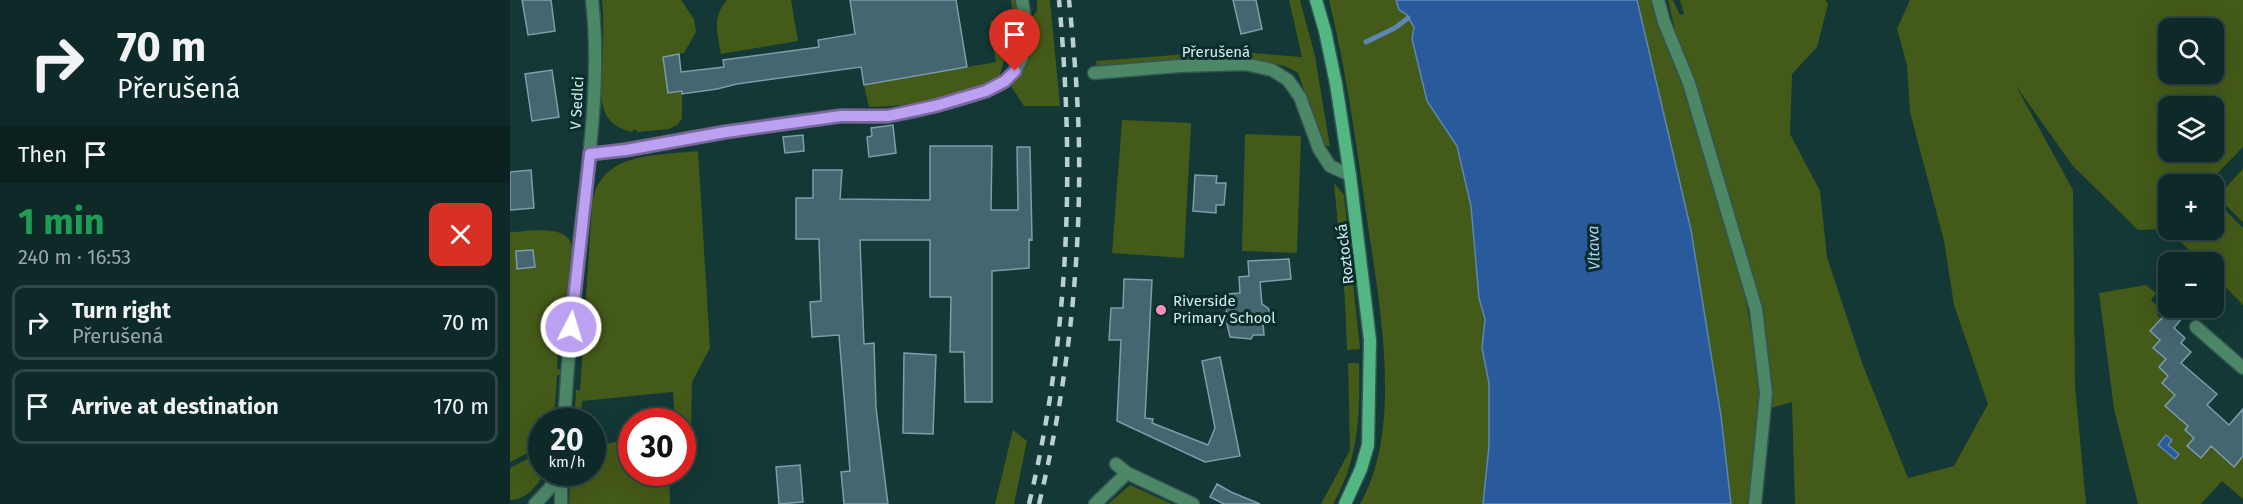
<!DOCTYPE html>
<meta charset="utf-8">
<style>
:root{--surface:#0e2a28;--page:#173230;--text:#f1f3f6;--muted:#9ba7a8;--line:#2e4645}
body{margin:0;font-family:"Fira Sans",sans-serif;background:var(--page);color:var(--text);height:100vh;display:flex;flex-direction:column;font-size:22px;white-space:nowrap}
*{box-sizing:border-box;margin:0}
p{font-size:20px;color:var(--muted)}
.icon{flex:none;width:33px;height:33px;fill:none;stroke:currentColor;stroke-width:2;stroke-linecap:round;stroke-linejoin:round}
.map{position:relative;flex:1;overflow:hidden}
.sheet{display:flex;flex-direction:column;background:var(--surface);width:510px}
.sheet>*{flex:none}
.guide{background:#0e2a28;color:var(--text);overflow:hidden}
.buttons{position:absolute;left:1648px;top:18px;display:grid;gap:12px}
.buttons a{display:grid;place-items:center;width:66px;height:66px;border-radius:12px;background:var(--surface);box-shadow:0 6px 24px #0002,0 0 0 2px var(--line);font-size:30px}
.speed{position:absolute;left:18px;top:408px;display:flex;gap:12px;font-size:30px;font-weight:700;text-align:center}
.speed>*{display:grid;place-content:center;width:78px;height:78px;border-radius:50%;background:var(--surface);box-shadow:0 6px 24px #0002,0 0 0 2px var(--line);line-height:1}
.speed small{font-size:15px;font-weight:400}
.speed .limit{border:9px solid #d22;background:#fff;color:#111}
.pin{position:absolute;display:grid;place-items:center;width:51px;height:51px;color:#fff;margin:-62px -26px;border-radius:50% 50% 50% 0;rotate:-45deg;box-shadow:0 0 6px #0007}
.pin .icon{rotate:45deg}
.me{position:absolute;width:66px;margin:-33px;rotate:5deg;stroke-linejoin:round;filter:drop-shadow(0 0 4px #0008)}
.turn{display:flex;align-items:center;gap:21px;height:126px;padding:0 18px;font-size:27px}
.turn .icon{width:78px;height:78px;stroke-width:2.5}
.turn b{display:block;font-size:42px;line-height:51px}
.then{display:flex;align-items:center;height:57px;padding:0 18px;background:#0003;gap:12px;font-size:22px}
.round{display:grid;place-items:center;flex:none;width:63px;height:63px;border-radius:12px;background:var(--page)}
.head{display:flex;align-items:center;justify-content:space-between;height:102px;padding:0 18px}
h1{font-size:36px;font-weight:700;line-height:45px;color:#1e9e55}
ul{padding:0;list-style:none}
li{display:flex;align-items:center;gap:18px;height:75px;margin:0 12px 9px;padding:0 6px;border:3px solid var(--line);border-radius:12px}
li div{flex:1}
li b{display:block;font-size:22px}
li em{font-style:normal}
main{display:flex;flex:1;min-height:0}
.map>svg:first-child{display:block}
</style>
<main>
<section class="sheet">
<div class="guide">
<div class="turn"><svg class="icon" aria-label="right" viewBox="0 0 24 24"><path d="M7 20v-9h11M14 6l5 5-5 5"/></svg><div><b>70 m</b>Přerušená</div></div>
<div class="then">Then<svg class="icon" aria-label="arrive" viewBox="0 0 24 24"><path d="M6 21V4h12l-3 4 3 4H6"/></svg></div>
</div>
<div class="head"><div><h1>1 min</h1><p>240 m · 16:53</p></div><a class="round" style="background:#d93025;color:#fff"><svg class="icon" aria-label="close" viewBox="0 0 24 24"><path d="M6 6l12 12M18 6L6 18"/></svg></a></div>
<ul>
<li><svg class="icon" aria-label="right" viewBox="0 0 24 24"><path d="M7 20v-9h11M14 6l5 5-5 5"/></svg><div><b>Turn right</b><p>Přerušená</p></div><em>70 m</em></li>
<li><svg class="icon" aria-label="arrive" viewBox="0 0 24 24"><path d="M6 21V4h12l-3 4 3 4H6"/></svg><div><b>Arrive at destination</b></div><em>170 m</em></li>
</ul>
</section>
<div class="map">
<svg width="1733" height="504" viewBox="0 0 1733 504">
<rect width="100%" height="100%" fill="#133836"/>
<path fill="#445a18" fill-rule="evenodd" d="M92,0h79l13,19 2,13 -12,21 -21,4 5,35 14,-1v28l-5,6 -8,4 -32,3v-2h-4l-1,2c-41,-9 -30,-48 -29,-79 0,-18 1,-36 -1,-53z
M217,0h64l7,41 -77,13c-4,-20 -9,-38 6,-54z
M501,0h7l3,39 -4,15z
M527,0h13l10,106h-36l-13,-20c20,-29 24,-33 21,-69l5,-6z
M779,0h11l15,56 15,91 -6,-3 -3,-5 -23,-66c-34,-26 -156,-9 -201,-7l-1,-5 131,-10 75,6z
M819,0h67l3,10 7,4 8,13 -2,12 15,62 30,45 14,60 8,92 6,21 -3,29 7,34v64l-6,58h-123c45,-78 18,-207 6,-292 -10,-71 -20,-142 -37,-212z
M1126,0h18l32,88 54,181 23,124 -12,111h-20l-10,-88 -30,-186z
M1158,0h5l7,15 4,-1 -4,-14h145l3,4 -11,43 -25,27 -2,60 30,57 7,66 35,106 46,115 46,-12 34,-62 -34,-99 -10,-64 -34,-129 -3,-47 -10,-36 13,-29h333v147l-36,37h-38v41l-4,4 -27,1 -65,-64 -57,-80 57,104 2,196 11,118h-291l-3,-102 -24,7 -18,-127 -42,-157 -33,-95zM1659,28h45v46h-45zM1659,106h45v46h-45z
M487,20l7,40 -5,18c-40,18 -86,29 -130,29l-5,-22 132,-23 -6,-41z
M612,120l69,3 -7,135 -72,-5z
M735,134l56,2 -4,117 -55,-2z
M188,151l12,197 -18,34 -1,49 -8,2 -1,-11 -7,-1 -2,-29 -91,9 -2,20h-6l2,-31h4l12,-185c7,-54 64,-49 106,-54z
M1733,169v53l-26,-25z
M824,183l10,12 16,154 -13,1 -2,-50z
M1704,199l29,29v77l-29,-30v-13h-13l-25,-25 8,-7h30z
M0,232c19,0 62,-10 62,18l-9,104h-5l-1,15 5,1v5h-5l-3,46 -12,1 -1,24 -31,16z
M1636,285l10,8 -5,7 10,10 -4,5 4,4 -11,12 10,9 -7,8 13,11 -7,8 9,9 -6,7 13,12 -10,11 13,12 16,1 -9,11 9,8 7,19 16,-18 9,8 -6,8 14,11 9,-10v43l-21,-18 -21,23h-63l-24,-95 -15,-116z
M838,363h11c1,52 0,95 -26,141h-12l29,-54z
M503,430l14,11 -13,63h-19z
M121,438l1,34 37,1 1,31h-101l2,-31 21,-1 1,-25z
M31,452l1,20 3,1c-9,13 -18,27 -35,27v-32z
M620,485l42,19h-64z"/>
<path fill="#295b9c" stroke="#5e86b3" stroke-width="1.5" d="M886,0h241l54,230 30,186 10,88h-248l6,-58v-63l-7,-35 3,-29 -6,-21 -8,-92 -14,-60 -30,-45 -15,-62 2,-12 -8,-13 -7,-4z
M1656,435l6,5 -4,5 11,9 -4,5 -17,-14z"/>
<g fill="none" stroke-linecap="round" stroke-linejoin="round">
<path stroke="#5e86b3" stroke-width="5" d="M856,42l29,-14 13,-10"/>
</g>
<path fill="#456571" stroke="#7c9daa" stroke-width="1.5" d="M12,0h29l4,31 -27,4z
M340,0h106l11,67 -103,18 -3,-18 -124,17 -20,5 -35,5v-3l-14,2 -5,-36 16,-3 2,18 43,-5 -1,-7 96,-13 -1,-7 37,-6z
M723,0h23l6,29 -21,5z
M42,70l7,47 -27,4 -7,-47z
M383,125l3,28 -27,4 -2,-20 5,-1 -1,-8z
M293,135l1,16 -19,2 -2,-16z
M420,146h62l-1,64h27l-1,-63h13l2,93 -3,-1v29l-37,3v131h-27l-1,-50h-14l1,-55h-21v-57h-70l4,104 10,-1 2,65 12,96h-44l-3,-32 9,-1 -11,-136 -27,2 -2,-35 11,-1 -2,-62h-23v-41h17v-28h29l-2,29 90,1z
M21,170l3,38 -24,2v-38z
M685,175l22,1 -1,7h10l-2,22h-8v8l-23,-2z
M23,250l2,17 -18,2 -1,-18z
M779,259l2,20 -31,3 2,22 6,4 3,6 -1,4 -7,5 1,12h-11l-2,4 -21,-2 -5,-22 2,-6v-15l13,-1 -1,-16 10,-1 -1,-15z
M614,279l28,1 -7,138 8,1 -1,4 56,22 7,-17 -13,-67 18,-4 20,99 -35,6 -88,-41 4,-81h-12l2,-32h12z
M1661,308l12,9 -9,11 11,10 -4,5 10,9 -10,11 36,31 -10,11 22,20 14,-16v47l-9,11 -23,-21 -10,12 -14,-12 7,-8 -9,-8 3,-4 -23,-20 10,-11 -13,-12 6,-7 -9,-9 7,-8 -13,-11 7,-8 -10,-9z
M394,353l32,2 -3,79 -30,-1z
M290,465l3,37 -24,2 -3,-37z
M707,484l14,8 29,12h-36l-14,-7z"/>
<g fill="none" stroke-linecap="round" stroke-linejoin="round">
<defs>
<path id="street" d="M1148,0l6,22 25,61 67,226 10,84 -11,111
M584,73l85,-7 66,-2 27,6 16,10 12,17 19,52 11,17 20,9
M80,154c47,-5 93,-16 140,-23 36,-5 72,-11 108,-15 17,-1 34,2 51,0 22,-3 102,-22 117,-36 25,-22 21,-50 16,-80
M1686,327l47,41
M54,422c4,-63 9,-124 16,-186 9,-78 21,-158 12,-236
M606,464l11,9 66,31
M25,504l15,-16 8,-16
M51,504v-32
M585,504l32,-31"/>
<path id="secondary" d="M806,0l9,31 11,53 14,91 20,165 -2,105 -7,24 -16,35"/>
</defs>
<use href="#street" stroke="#335553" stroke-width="15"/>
<use href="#secondary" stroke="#335553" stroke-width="15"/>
<use href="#street" stroke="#4c8766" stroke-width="12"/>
<use href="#secondary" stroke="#53b783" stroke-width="12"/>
<path stroke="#b9d0ce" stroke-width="4.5" stroke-dasharray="10 10" stroke-linecap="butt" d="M519,504c40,-168 46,-332 30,-504
M529,504c28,-116 42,-238 40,-358 -1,-49 -5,-97 -10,-146"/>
</g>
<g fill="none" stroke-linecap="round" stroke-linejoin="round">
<defs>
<path id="route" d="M61,327l19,-173 36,-4 100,-18 115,-16h47l47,-10 51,-15 19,-10 10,-10"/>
</defs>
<use href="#route" stroke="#7a689d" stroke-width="15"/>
<use href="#route" stroke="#bca0f2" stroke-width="10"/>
</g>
<circle fill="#fe8ebe" stroke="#072e2c" stroke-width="2" cx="651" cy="310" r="6"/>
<g text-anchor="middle" stroke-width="6" stroke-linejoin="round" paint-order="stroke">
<g font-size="15" fill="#d8ecea" stroke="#072e2c">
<text x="706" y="57">Přerušená</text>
<text transform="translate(67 103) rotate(-87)" y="5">V Sedlci</text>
<text transform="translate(835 254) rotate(-97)" y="5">Roztocká</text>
</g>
<g font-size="15" fill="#d8ecea" stroke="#072e2c" text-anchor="start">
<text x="663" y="306">Riverside<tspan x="663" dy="17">Primary School</tspan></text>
</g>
<g font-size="16" font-style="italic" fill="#b1ccf1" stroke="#072e2c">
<text transform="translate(1083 248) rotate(-92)" y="6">Vltava</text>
</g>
</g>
</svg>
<div class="buttons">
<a><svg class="icon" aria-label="search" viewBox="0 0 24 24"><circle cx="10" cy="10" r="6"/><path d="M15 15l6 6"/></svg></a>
<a><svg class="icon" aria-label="layers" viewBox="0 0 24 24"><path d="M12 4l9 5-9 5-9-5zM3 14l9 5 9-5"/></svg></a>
<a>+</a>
<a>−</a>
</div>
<div class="speed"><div>20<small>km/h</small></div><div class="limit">30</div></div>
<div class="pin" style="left:505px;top:71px;background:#d93025"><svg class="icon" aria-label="arrive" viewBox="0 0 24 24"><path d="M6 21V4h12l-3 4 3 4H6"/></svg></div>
<svg class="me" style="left:61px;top:327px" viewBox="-20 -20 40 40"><circle r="17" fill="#bca0f2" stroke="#fff" stroke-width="3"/><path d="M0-11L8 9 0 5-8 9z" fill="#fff"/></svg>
</div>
</main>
